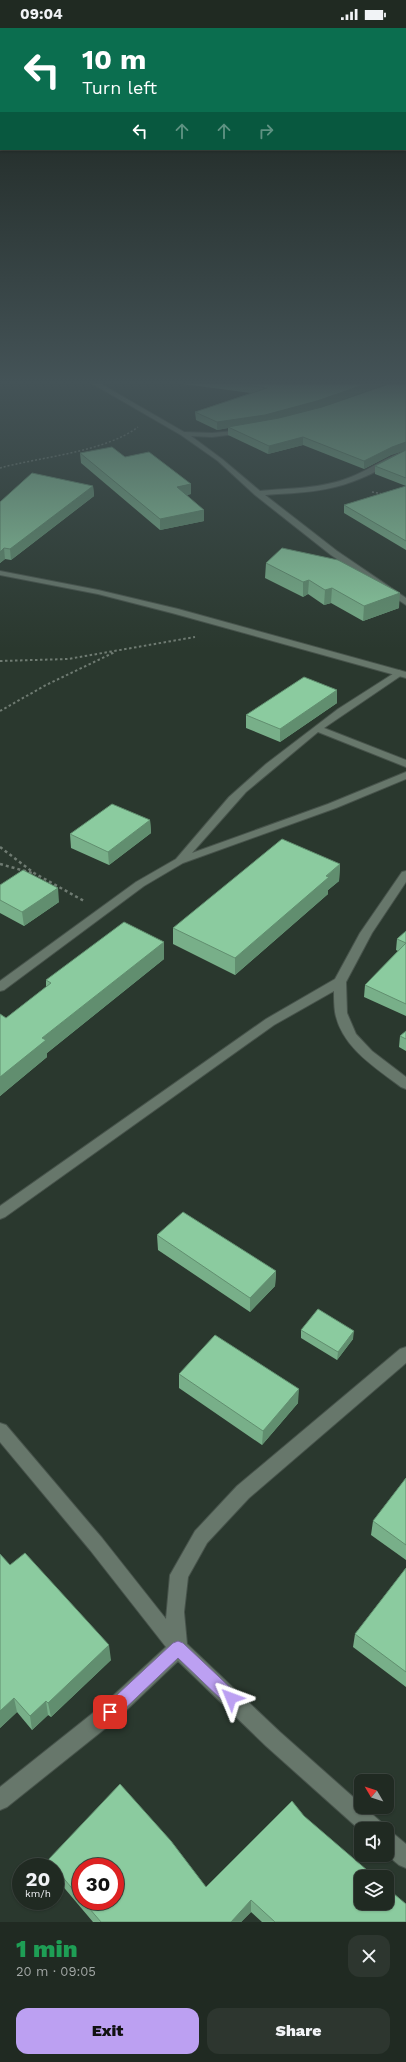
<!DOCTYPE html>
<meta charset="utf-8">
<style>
:root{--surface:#202a22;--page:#2d362f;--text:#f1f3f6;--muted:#a2a7a5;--line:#3d4640;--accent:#bca0f2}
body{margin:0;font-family:"Work Sans",sans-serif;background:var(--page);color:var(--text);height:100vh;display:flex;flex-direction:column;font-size:15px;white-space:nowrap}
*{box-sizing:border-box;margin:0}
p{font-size:13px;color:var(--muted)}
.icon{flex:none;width:22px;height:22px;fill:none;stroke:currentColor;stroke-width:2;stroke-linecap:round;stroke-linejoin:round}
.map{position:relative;height:1894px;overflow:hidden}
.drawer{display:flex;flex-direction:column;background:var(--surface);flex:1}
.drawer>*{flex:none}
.guide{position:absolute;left:0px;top:0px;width:406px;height:122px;box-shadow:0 1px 3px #0004,0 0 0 1px var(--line);background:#0b6e4f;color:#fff;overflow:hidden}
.needle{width:26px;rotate:309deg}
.buttons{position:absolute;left:354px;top:1746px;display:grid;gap:8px}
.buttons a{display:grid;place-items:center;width:40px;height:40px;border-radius:8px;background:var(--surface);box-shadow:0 1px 3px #0004,0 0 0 1px var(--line);font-size:20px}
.speed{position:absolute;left:12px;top:1830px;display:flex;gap:8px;font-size:20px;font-weight:700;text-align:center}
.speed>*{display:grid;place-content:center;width:52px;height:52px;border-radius:50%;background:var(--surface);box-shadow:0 1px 3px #0004,0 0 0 1px var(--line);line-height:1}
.speed small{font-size:10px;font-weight:400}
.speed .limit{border:6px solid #d22;background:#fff;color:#111}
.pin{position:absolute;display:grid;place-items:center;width:34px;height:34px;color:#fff;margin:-17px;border-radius:8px;box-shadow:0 2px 6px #0006}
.me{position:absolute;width:44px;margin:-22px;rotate:314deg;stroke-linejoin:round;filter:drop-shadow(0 0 3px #0008)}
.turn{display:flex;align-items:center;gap:14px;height:84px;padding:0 16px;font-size:18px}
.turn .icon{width:52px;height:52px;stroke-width:2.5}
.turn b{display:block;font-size:28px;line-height:34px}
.lanes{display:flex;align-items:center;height:38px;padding:0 16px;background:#0003;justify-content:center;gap:20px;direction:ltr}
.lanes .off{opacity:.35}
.round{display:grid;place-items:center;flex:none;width:42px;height:42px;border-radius:12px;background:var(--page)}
.summary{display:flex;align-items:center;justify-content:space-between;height:68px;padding:0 16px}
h1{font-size:24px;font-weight:800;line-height:30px;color:#1e9e55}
.action{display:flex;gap:8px;margin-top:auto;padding:8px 16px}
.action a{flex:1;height:46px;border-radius:12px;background:var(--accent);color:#111;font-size:16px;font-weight:800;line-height:46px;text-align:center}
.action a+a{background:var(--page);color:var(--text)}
.status{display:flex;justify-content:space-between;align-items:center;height:28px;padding:0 20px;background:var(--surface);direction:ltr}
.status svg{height:11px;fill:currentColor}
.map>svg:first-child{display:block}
</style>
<div class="status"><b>09:04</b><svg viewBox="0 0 49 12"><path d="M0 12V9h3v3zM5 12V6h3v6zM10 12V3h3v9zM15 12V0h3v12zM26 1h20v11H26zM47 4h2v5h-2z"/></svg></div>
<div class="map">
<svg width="406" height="1894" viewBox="0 0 406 1894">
<rect width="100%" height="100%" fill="#2a382e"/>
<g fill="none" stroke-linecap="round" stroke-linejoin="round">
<defs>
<path id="lane" d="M399,642l5,3 -2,2 -78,53 82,32v7l-88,-35 -72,60 -54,61 136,-49 78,-32v7l-70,29 -153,55 -39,23 -140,104 -4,1v-10l136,-99 40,-23 53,-62 37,-33 72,-55z"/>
<path id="street" d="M93,356h8l83,48 28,1 33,-3v2l-2,1 -31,4 -21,-1 31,23 38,32c30,-3 62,-2 91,-14 18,-7 36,-21 55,-26v5c-23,12 -46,25 -71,31 -23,6 -47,6 -70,8l72,56 69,47v7l-75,-50 -76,-60 -37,-34 -37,-26z
M0,543l98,19 80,19 228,63v6l-234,-65 -74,-19 -98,-19z
M406,843v11l-34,51 -26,49 1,31 9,21 16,17 34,26v12l-5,-2c-25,-19 -60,-40 -66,-75 -1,-7 -1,-14 -1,-21l-60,34 -269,192 -5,2v-13l266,-187 69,-40 25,-46 42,-61z
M406,1319v16l-157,135 -42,45 -19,34 -4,35 3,32 93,88 81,72v3h3l17,15 3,7h-23v2l-95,-85 -88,-85 -61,58 -110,88 -7,3v-23l103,-82 63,-58 -76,-97 -90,-108v-19l6,2 96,113 64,81 4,-44 25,-44 42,-45 163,-137z
M387,1803l7,3 12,10v24l-7,-3 -12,-10z"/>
</defs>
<use href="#lane" stroke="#47534b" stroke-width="2"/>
<use href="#street" stroke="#47534b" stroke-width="2"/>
<path stroke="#6f7b72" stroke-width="1.5" stroke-dasharray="2 2" stroke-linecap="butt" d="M0,440c40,-11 105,-16 138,-41
M372,464l11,2"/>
<path stroke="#6f7b72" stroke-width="2" stroke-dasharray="2.5 2.5" stroke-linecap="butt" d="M0,633l68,-2 127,-22
M0,683l46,-26 69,-33"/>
<path stroke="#6f7b72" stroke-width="2.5" stroke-dasharray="3 3" stroke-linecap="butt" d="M0,819l34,26 50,28
M0,836l32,9"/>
<use href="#lane" fill="#67776b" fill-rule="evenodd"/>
<use href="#street" fill="#67776b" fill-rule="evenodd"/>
</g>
<path fill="#78af89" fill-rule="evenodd" d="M183,356h203l-66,23 86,43 -15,5 -27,14 -61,-24 -35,9 -40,-19v-7l-11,2 -21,-10 -1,-8 56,-19z
M406,422v100l-62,-37v-8l62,-19 -31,-12v-8z
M80,425l45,4 66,37 -4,1 17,26 -44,9 -79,-67z
M93,458l1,10 -83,64 -6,-1 -5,4v-61z
M266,535l133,45 -36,13 -32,-18 -7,2 -16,-11 -5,3 -38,-19z
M337,662v13l-57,39 -34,-14v-13z
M150,792l1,13 -42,32 -38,-17 -1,-14z
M340,836l-1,17 -11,9v4l-93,81 -62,-31v-16z
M0,857l59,17 -35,24 -24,-13z
M406,903v85l-42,-19 1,-12 33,-34 -2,-1 1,-11z
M164,914v17l-117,94v4l-47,39v-82l6,4 40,-31v-7z
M406,1003v20l-7,-4 1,-11z
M157,1207l119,36 -1,15 -25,26 -92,-62z
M301,1302l52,9 -16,21 -36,-22z
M179,1346l119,29 -36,42 -83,-57z
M406,1450v82l-35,-25 2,-14z
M10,1537l101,95 -60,57 -3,-2 -16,15 -15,-18 -17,16z
M406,1540v119l-53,-40 2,-13z
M304,1788l102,106h-144l-11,-10 -10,10h-148l-38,-45v-10h-5l-2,-7 158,27zM81,1839l34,34h-34z"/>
<path fill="#618e6f" d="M366,356h20l-69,25 -52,14 -37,4v1l-11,2v-8z
M303,409v8l-35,9 1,-8z
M406,414v8l-15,5 -27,14v-8l28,-14z
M191,456v10l-14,3v-10z
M93,458l1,10 -83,64 -1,-11z
M204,482v11l-44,9v-11z
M4,520l1,11 -5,4v-11z
M309,552l-1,14 -5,3v-15z
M332,560l-1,15 -7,2 1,-15z
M400,565l-1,15 -36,13 1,-15z
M337,662v13l-57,39v-13z
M150,792l1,13 -42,32 -1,-13z
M340,836l-1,17 -11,9v4l-93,81v-17z
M58,860l1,14 -35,24 -2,-14z
M164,914v17l-117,94v4l-47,39v-19l42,-39z
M276,1243l-1,15 -25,26v-14z
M354,1303l-1,8 -16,21 1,-8z
M299,1361l-1,14 -36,42 1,-14z
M109,1617l2,15 -60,57 -3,-14z
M14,1670l3,14 -17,16v-17z
M46,1673l2,14 -16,15 -2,-14z
M251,1872v12l-10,10h-10z"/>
<path fill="#8bcb9f" stroke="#618e6f" d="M238,356h128l-49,17 -52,14 -48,7 -22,-10 72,-24z
M389,356h17v58l-14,5 -28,14 -61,-24 -34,9 -41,-19 51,-9 43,-11z
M112,419l13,10 24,-5 42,32 -14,3 27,23 -44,9 -80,-66z
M406,422v28l-31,-12z
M32,445l61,13 -83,63 -6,-1 -4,4v-50z
M406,458v55l-62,-36z
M282,520l56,12 62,33 -36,13 -32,-18 -7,2 -16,-10 -6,2 -37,-19z
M304,649l33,13 -57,39 -34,-14z
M112,776l38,16 -42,32 -38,-18z
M282,811l58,25 -14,12 3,1 -94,81 -62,-30z
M23,842l35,18 -36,24 -22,-12v-15z
M124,894l40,20 -122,96 4,2 -46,37v-63l6,4 45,-35 -5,-3z
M406,903v73l-41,-19 41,-42 -9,-4z
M406,1003v8l-6,-3z
M183,1184l93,59 -26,27 -93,-63z
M318,1281l36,22 -16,21 -37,-22z
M215,1307l84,54 -36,42 -84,-57z
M406,1450v67l-33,-24z
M25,1525l84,92 -61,58 -2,-2 -16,15 -16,-18 -14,13v-157l10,11z
M406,1540v104l-51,-38z
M120,1756l51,57 35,46 86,-86 12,15 71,61h-14v26h26v-15l19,16v18h-131l-24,-22 -20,22h-130l-18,-21h32v-34h-34v32l-26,-31v-1h-1l-6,-7z"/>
<linearGradient id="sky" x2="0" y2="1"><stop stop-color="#171f19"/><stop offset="0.57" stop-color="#445357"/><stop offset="1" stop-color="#445357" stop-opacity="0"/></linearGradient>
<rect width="406" height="621" fill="url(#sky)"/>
<path fill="#bca0f2" stroke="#7a689d" d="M178,1613l5,2 53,50 2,5 -2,6 -5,2 -5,-2 -48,-46 -63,60 -5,2 -6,-2 -2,-6 2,-5 69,-64z"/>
</svg>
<div class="buttons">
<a><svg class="needle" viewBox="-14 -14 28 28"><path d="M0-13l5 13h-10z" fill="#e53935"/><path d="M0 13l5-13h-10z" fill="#a2a7a5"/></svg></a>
<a><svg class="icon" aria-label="sound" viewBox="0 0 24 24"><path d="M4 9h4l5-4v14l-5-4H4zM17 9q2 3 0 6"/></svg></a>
<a><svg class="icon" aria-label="layers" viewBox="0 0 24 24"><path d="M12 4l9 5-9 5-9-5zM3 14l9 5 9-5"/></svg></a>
</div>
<div class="speed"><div>20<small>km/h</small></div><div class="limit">30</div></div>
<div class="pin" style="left:110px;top:1684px;background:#d93025"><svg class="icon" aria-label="arrive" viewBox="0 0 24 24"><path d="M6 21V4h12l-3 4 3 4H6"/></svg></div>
<svg class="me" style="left:231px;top:1670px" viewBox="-20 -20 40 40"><path d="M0-17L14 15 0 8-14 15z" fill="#bca0f2" stroke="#fff" stroke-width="4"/></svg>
<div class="guide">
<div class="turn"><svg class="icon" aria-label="left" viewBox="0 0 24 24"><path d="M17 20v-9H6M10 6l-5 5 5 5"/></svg><div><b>10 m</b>Turn left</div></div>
<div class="lanes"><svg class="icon" aria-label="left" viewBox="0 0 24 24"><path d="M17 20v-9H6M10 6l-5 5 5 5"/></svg><svg class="icon off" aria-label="ahead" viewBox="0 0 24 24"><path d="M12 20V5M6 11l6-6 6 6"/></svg><svg class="icon off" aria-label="ahead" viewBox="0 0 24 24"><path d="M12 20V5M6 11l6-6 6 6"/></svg><svg class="icon off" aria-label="right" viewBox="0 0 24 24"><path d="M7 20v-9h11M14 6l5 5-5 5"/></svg></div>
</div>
</div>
<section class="drawer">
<div class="summary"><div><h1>1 min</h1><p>20 m · 09:05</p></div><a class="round"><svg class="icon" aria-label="close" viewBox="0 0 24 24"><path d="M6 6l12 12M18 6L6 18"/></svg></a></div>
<div class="action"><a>Exit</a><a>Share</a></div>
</section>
